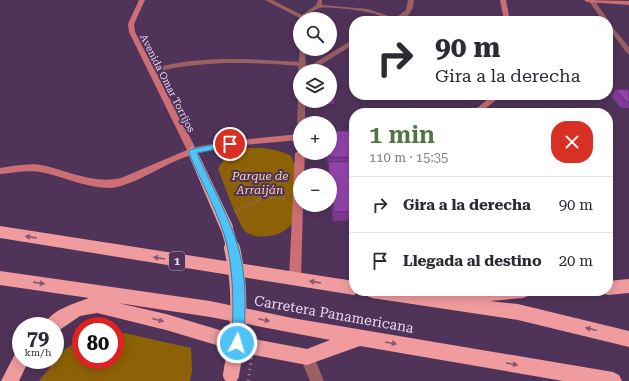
<!DOCTYPE html>
<html lang="es">
<meta charset="utf-8">
<style>
:root{--surface:#fff;--page:#f2f2f3;--text:#2b2b33;--muted:#7c7c81;--line:#e1e1e2;--accent:#4f7643}
body{margin:0;font-family:"Roboto Serif",serif;background:var(--page);color:var(--text);height:100vh;display:flex;flex-direction:column;font-size:15px;white-space:nowrap}
*{box-sizing:border-box;margin:0}
p{font-size:13px;color:var(--muted)}
.icon{flex:none;width:22px;height:22px;fill:none;stroke:currentColor;stroke-width:2;stroke-linecap:round;stroke-linejoin:round}
.map{position:relative;flex:1;overflow:hidden}
.side{position:absolute;left:349px;top:108px;width:264px;height:188px;display:flex;flex-direction:column;background:var(--surface);border-radius:16px;box-shadow:0 2px 10px #0003}
.side>*{flex:none}
.banner{position:absolute;left:349px;top:16px;width:264px;height:84px;border-radius:16px;box-shadow:0 2px 10px #0003;background:#fff;color:var(--text);overflow:hidden}
.tools{position:absolute;left:293px;top:12px;display:grid;gap:8px}
.tools a{display:grid;place-items:center;width:44px;height:44px;border-radius:50%;background:var(--surface);box-shadow:0 2px 10px #0003;font-size:20px}
.speed{position:absolute;left:12px;top:317px;display:flex;gap:8px;font-size:20px;font-weight:700;text-align:center}
.speed>*{display:grid;place-content:center;width:52px;height:52px;border-radius:50%;background:var(--surface);box-shadow:0 2px 10px #0003;line-height:1}
.speed small{font-size:10px;font-weight:400}
.speed .limit{border:6px solid #d22;background:#fff;color:#111}
.pin{position:absolute;display:grid;place-items:center;width:34px;height:34px;color:#fff;margin:-17px;border:2px solid #fff;border-radius:50%;box-shadow:0 1px 4px #0007}
.me{position:absolute;width:44px;margin:-22px;rotate:5deg;stroke-linejoin:round;filter:drop-shadow(0 0 3px #0008)}
.turn{display:flex;align-items:center;gap:14px;height:84px;padding:0 20px;font-size:18px}
.turn .icon{width:52px;height:52px;stroke-width:2.5}
.turn b{display:block;font-size:28px;line-height:34px}
.round{display:grid;place-items:center;flex:none;width:42px;height:42px;border-radius:16px;background:var(--page)}
.head{display:flex;align-items:center;justify-content:space-between;height:68px;padding:0 20px}
h1{font-size:24px;font-weight:600;line-height:30px;color:var(--accent)}
ul{padding:0;list-style:none}
li{display:flex;align-items:center;gap:12px;height:56px;padding:0 20px;border-top:1px solid var(--line)}
li div{flex:1}
li b{display:block;font-size:15px}
li em{font-style:normal}
.map>svg:first-child{display:block}
</style>
<div class="map">
<svg width="629" height="381" viewBox="0 0 629 381">
<rect width="100%" height="100%" fill="#503359"/>
<path fill="#8d6206" d="M247,148c16,0 29,0 44,8l4,9 -1,56c-7,9 -14,14 -25,15 -7,1 -18,1 -24,-5 -7,-7 -22,-50 -27,-62 6,-13 16,-16 29,-21z
M115,331l76,17 1,23 -2,10h-151l25,-31 17,-11v21h34z"/>
<g fill="none" stroke-linecap="round" stroke-linejoin="round">
<path stroke="#8d7595" stroke-width="2.5" stroke-dasharray="1 3" stroke-linecap="butt" d="M235,212l29,-15 22,2"/>
<path fill="#9a6062" fill-rule="evenodd" d="M245,59l57,3 3,2 -3,2c-52,-4 -100,-6 -151,7l-3,-2c4,-3 10,-3 15,-5 27,-7 55,-7 82,-7z"/>
<path fill="#9a6062" fill-rule="evenodd" d="M265,0h7l30,15 14,-10 2,-5h4v5l46,4 27,9 11,-8 2,-10h6c0,9 -6,19 -15,21 -9,2 -16,-4 -24,-7 -9,-3 -46,-8 -55,-6 -6,1 -12,8 -18,11z
M588,0h6l15,21 -1,1 21,25v7l-2,-1 -19,-25v-7h-5z
M354,39v5l-43,27h-11v2l-2,-2 2,-23v1h5l1,19z
M298,99l7,2v22h-5v2l-3,-2z
M307,350l5,2 12,29h-14l-10,-24 2,-5z"/>
<path fill="#cb6f74" fill-rule="evenodd" d="M139,0h6l-11,24 1,8 60,115 35,-6 70,-7v6c-35,3 -71,5 -105,14 -26,6 -62,33 -85,34 -23,0 -43,-10 -65,-15 -14,-4 -31,0 -45,1v-6c15,-2 31,-6 46,-2 25,6 48,18 75,12l66,-28 -58,-118 -1,-8z
M500,0h6l4,21h-6z
M584,0l45,1v4l-42,-3z
M493,95h9l-22,18h-9z
M300,150v3h5l-1,22h-4v30h3l-2,74 -2,4 -4,2 -4,-2 -2,-4 6,-126z"/>
<path fill="#f09b9e" fill-rule="evenodd" d="M192,147l5,4 36,75 -2,4 -5,1 -5,-1 -2,-4 -32,-75z
M0,226l354,55v10h6l-6,4 -354,-57z
M0,271l210,30 82,17 321,54 6,3 3,6h-59l-203,-35 -53,19 -64,-12 -77,-23 -69,-17 -17,3 -25,17v-7h-11c7,-17 30,-22 45,-28l-89,-13zM118,303l92,14 120,23 -23,9 -64,-12 -77,-23z
M629,279v14l-21,2 -5,-2 -1,-2h6v-10z
M365,291h165l-2,5 -5,2 -33,3 28,3 111,27v16l-111,-27 -146,-22 -5,-2z
M21,352v8h8l-10,21h-18l14,-27z"/>
<path stroke="#8d7595" stroke-width="3" stroke-dasharray="1.5 4" stroke-linecap="butt" d="M248,381l5,-32"/>
<path stroke="#f09b9e" stroke-width="12" d="M226,226l7,23"/>
<path stroke="#f09b9e" stroke-width="16" d="M231,375c8,-43 11,-84 1,-127"/>
</g>
<path fill="#7e3a92" d="M330,83l6,1 -2,20h-16v-3h12z
M616,89l13,1v18h-8l-10,-12z
M354,131v89l-21,1 -3,-29v-17h-2v-10l-2,-12h4z"/>
<path fill="#9243aa" stroke="#662f77" d="M330,83l6,1 -2,14h-4z
M616,89l13,1v12h-3z
M330,131h24v27l-25,-1 -1,-4h2z
M354,161v50l-20,1 -6,-50z"/>
<defs><path id="oneway-solid" d="M-6-.8H1V-3.2L6.5 0L1 3.2V.8H-6Z"/></defs>
<g fill="#885771">
<use href="#oneway-solid" transform="translate(31 237) rotate(-171)"/>
<use href="#oneway-solid" transform="translate(159 258) rotate(-171)"/>
<use href="#oneway-solid" transform="translate(315 282) rotate(-171)"/>
<use href="#oneway-solid" transform="translate(39 283) rotate(8)"/>
<use href="#oneway-solid" transform="translate(158 320) rotate(14)"/>
<use href="#oneway-solid" transform="translate(264 320) rotate(12)"/>
<use href="#oneway-solid" transform="translate(591 329) rotate(-166)"/>
<use href="#oneway-solid" transform="translate(391 343) rotate(10)"/>
<use href="#oneway-solid" transform="translate(512 364) rotate(10)"/>
</g>
<path fill="#4fc3f7" stroke="#337fa1" d="M230,141l2,1v4l-35,7c13,30 30,59 40,90 10,32 9,67 6,100l-2,4 -4,2 -4,-2 -2,-4c3,-33 3,-65 -4,-98 -7,-30 -27,-65 -39,-94l4,-2z"/>
<g text-anchor="middle" stroke-width="4" stroke-linejoin="round" paint-order="stroke">
<g font-size="10" fill="#e8d7ee" stroke="#503359">
<text transform="translate(168 83) rotate(63)" y="4">Avenida Omar Torrijos</text>
</g>
<rect fill="#503359" stroke="#baa6c1" stroke-width="1" x="169" y="252" width="16" height="18" rx="3"/>
<g font-size="11" font-weight="bold" fill="#e8d7ee">
<text x="177" y="265">1</text>
</g>
<g font-size="12" font-style="italic" fill="#f9d59f" stroke="#503359">
<text x="260" y="180">Parque de<tspan x="260" dy="14">Arraiján</tspan></text>
</g>
<g font-size="14" fill="#e8d7ee" stroke="#503359">
<text transform="translate(334 314) rotate(10)" y="5">Carretera Panamericana</text>
</g>
</g>
</svg>
<div class="tools">
<a><svg class="icon" aria-label="search" viewBox="0 0 24 24"><circle cx="10" cy="10" r="6"/><path d="M15 15l6 6"/></svg></a>
<a><svg class="icon" aria-label="layers" viewBox="0 0 24 24"><path d="M12 4l9 5-9 5-9-5zM3 14l9 5 9-5"/></svg></a>
<a>+</a>
<a>−</a>
</div>
<div class="speed"><div>79<small>km/h</small></div><div class="limit">80</div></div>
<div class="pin" style="left:230px;top:144px;background:#d93025"><svg class="icon" aria-label="arrive" viewBox="0 0 24 24"><path d="M6 21V4h12l-3 4 3 4H6"/></svg></div>
<svg class="me" style="left:237px;top:343px" viewBox="-20 -20 40 40"><circle r="17" fill="#4fc3f7" stroke="#fff" stroke-width="3"/><path d="M0-11L8 9 0 5-8 9z" fill="#fff"/></svg>
<div class="banner">
<div class="turn"><svg class="icon" aria-label="right" viewBox="0 0 24 24"><path d="M7 20v-9h11M14 6l5 5-5 5"/></svg><div><b>90 m</b>Gira a la derecha</div></div>
</div>
<section class="side">
<div class="head"><div><h1>1 min</h1><p>110 m · 15:35</p></div><a class="round" style="background:#d93025;color:#fff"><svg class="icon" aria-label="close" viewBox="0 0 24 24"><path d="M6 6l12 12M18 6L6 18"/></svg></a></div>
<ul>
<li><svg class="icon" aria-label="right" viewBox="0 0 24 24"><path d="M7 20v-9h11M14 6l5 5-5 5"/></svg><div><b>Gira a la derecha</b></div><em>90 m</em></li>
<li><svg class="icon" aria-label="arrive" viewBox="0 0 24 24"><path d="M6 21V4h12l-3 4 3 4H6"/></svg><div><b>Llegada al destino</b></div><em>20 m</em></li>
</ul>
</section>
</div>
